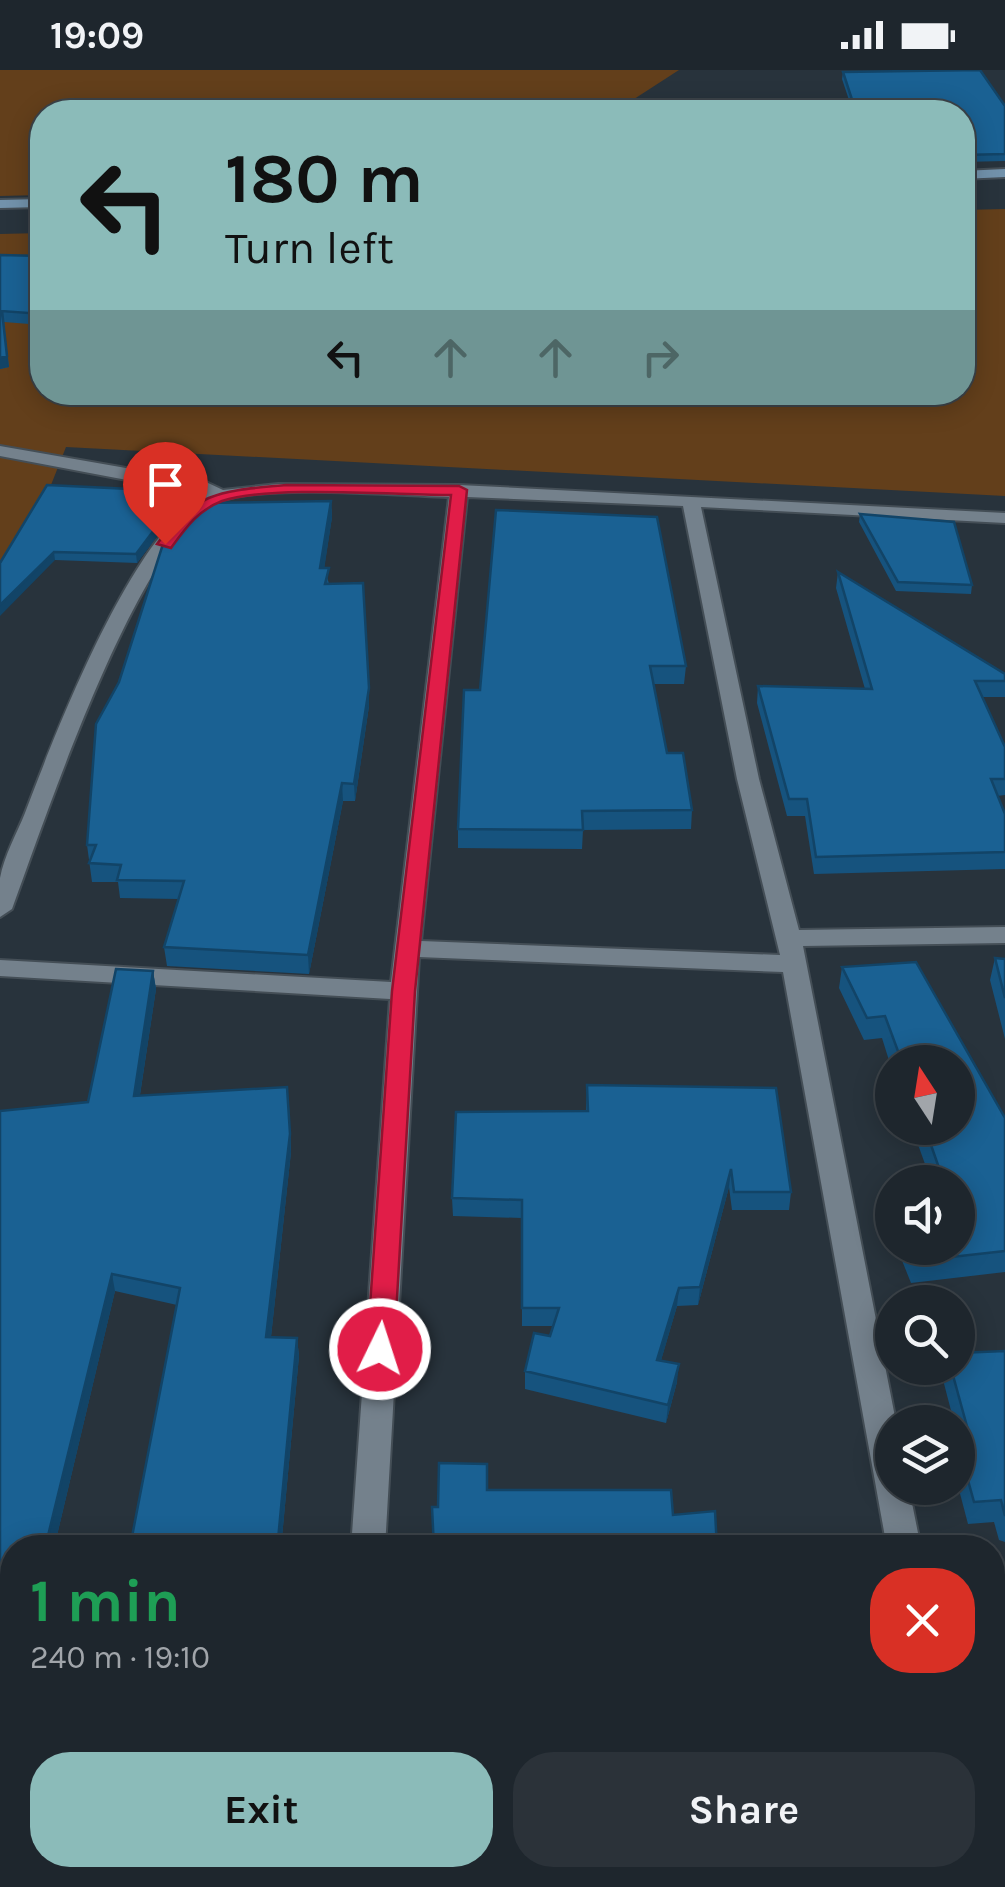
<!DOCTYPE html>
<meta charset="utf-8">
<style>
:root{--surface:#1e262d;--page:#2b3239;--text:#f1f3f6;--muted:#a1a5aa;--line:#3c4349;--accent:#8bbbb9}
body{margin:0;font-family:Karla,sans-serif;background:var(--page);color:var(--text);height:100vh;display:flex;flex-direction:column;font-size:38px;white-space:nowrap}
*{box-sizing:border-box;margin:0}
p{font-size:32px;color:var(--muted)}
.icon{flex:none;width:55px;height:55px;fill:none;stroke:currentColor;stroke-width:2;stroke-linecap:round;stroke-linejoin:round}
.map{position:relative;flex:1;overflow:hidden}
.drawer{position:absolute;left:0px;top:1465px;width:1005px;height:352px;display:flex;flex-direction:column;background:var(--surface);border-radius:40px 40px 0 0;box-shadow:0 5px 25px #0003,0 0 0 2px var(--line)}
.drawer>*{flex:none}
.hud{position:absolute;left:30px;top:30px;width:945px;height:305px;border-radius:40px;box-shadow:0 5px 25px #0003,0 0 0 2px var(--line);background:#8bbbb9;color:#111;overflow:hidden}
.needle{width:65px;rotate:348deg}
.buttons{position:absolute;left:875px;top:975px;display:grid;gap:20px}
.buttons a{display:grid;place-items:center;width:100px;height:100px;border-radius:50%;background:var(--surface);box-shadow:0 5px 25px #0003,0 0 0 2px var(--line);font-size:50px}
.pin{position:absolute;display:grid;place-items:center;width:85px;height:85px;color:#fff;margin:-102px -42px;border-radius:50% 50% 50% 0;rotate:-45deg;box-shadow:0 0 10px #0007}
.pin .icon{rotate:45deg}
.me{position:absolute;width:110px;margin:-55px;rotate:4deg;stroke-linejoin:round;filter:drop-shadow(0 0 8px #0008)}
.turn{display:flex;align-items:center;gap:35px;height:210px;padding:0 30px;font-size:45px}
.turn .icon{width:130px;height:130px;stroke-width:2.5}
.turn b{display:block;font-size:70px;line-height:85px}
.lanes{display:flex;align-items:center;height:95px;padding:0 30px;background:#0003;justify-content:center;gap:50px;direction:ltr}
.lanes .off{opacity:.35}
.round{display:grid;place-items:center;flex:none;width:105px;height:105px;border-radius:40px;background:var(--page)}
.summary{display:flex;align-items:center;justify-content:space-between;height:170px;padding:0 30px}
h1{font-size:60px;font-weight:700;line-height:75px;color:#1e9e55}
.cta{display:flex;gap:20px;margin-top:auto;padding:20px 30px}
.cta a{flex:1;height:115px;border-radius:40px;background:var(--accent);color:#111;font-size:40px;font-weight:700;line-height:115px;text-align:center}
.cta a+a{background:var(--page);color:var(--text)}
.status{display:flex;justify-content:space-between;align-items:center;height:70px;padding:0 50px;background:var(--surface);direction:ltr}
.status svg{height:28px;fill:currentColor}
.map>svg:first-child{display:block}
</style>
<div class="status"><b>19:09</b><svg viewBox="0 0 49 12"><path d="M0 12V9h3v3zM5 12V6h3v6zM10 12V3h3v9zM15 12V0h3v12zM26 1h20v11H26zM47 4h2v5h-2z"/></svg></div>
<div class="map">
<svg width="1005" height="1817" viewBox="0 0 1005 1817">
<rect width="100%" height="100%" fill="#28333c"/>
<path fill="#633f1b" d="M0,0h679l-65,42h-572v83l-42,1z
M1005,139v287l-939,-49 -66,167v-380l42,-1v159h920l1,-182z"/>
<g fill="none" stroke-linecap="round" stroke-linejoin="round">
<defs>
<path id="street" d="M0,376l206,36 17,8 55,-6 181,1 546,28v10l-304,-16 58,272 40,151 206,-3v16l-202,3 93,476h-4v66h17l12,60h-34l-104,-576 -364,-15 -34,591h-34l39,-549 -390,-23v-16l391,22 58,-485c-56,-2 -179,-13 -228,4 -81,29 -178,325 -209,408l-12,8c0,-13 0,-27 0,-39 4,-22 17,-45 25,-65 29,-76 108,-284 181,-318l-206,-39zM467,427l216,9 54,273 43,176 -359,-14z
M328,1805h38l-1,12h-38z
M948,1805h38l2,12h-38z"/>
<path id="secondary" d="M1005,99v8l-43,2v-8z
M42,129v8l-42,1v-8z"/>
</defs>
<use href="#street" stroke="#444e56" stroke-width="4"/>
<use href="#secondary" stroke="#444e56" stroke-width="4"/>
<use href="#street" fill="#74818c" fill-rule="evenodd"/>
<use href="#secondary" fill="#7292ab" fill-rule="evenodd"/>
</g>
<path fill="#16537e" d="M843,2l162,34v55l-43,1v-50h-109l-11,-33z
M0,185l42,1v69l-38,-3 5,45 -9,2z
M151,420l1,9 -8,11 26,9 -33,44 -82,-3 -55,3z
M331,431l1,16 -8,51 45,138 -14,95h-12l-34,173 -142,-8 -3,-19 15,-48 -59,-1 -2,-16h-26l-5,-37z
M860,444l112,71 -1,9 -75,-3 -37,-69z
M657,447l29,149 -2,18h-30l13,69 25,57 -1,19 -108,1 -1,19 -124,-1v-19l22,-139z
M838,502l167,102v23h-23l23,50v48l-8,1 8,18v55l-191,5 -9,-58h-18l-30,-113 1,-17 107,3 -29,-101z
M995,888l10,1v80l-15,-59z
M916,892l89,156v154l-94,11 -14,-35h61v-66h-31l2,-7 -17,-47h46v-66h-66v8l-10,-32 -18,2 -25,-52 3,-21z
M153,901l3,18 -16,106 149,10 2,47 -20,185 26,1 2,18 -18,192h-151l47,-243 -62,-14 -61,257h-42v300l-12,-1v-736l88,-9z
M587,1015l204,107 -2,18h-57l-3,-23 -31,118 -21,1 -16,54 16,22 -11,41 -141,-34v-18l25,-35 3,-10h-31v-108l-69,-2 -1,-18 134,-87z
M892,1135v31l-3,-10z
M1005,1281v191l-6,-2 -5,-18 -26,2 -10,-38v-44h1l-1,-20h-4l-12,-46 2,-8h14z"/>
<path fill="#124467" d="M2,241l7,56 -9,2v-11z
M151,420l1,9 -13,20 -1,-9z
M331,431l1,16 -10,67 -2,-16z
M169,440l1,9 -33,44 -1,-9z
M54,482l1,8 -55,56v-11z
M369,618v18l-14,95 -1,-17z
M342,713l1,18 -34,173 -1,-19z
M153,901l3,18 -19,125 -3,-18z
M287,1017l4,65 -22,203 -3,-18z
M731,1099l-2,18 -31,118 2,-18z
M112,1204l3,17 -61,257h-9z
M679,1218l-2,18 -21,72 1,-18z
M297,1268l2,18 -18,192h-2l-1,-8z
M679,1294l-2,18 -11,41 2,-18z
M247,1805h5l-2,12h-5z"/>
<path fill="#1a6193" stroke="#124467" stroke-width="2.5" d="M980,0l25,36v48l-43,1v-43h-106l-13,-40z
M0,185l42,1v58l-40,-3 5,45 -7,2z
M47,415l104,5 -13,20h31l-33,44 -82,-2 -54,53v-42z
M331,431l-11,67h9l-4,16 38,-1 6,105 -15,96 -12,-1 -34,172 -144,-8 20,-66 -67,-1 4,-15 -32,-2 7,-18h-9l9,-121 23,-42 43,-135 29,-37 10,-7z
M496,440l161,7 29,149h-36l17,87h16l9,57 -110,1 1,19 -125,-1 6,-139h16z
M860,444l94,8 18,63 -74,-3z
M838,502l167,102v7h-30l30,66v32h-14l14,35v38l-189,5 -9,-58h-18l-31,-113 114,3z
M995,888l10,1v39z
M916,892l89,156v133l-89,10 -6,-13h48v-66h-17l-10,-16 7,-1 -13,-37h33v-66h-56l-17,-46 -18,2 -25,-51z
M116,899l37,2 -19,125 153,-9 3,47 -24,203 31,1 -19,202 -53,2 -1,6 -94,-1 50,-259 -68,-14 -67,274h-33v283h-12v-720l88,-9z
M587,1015l189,3 15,104h-57l-3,-23 -31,118 -21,1 -22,72 22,4 -11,41 -143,-34 9,-38 16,3 9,-28h-37v-108l-70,-2 4,-86 132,-1z
M1005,1281v165l-4,-16 -27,2 -16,-58v-2l13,-1 -20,-73h7v-15z
M439,1393l48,1v26h184l2,25 42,-4 2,37h-283l-2,-41h6z
M22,1805h225l-2,12 -38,-1v1h-189z
M494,1805h328l2,12h-329z"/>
<path fill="#e11d48" stroke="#92132f" stroke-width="2.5" d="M286,415l173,1 8,4 -52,501 -21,358 -4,8h-19l-4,-8 25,-358 59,-496c-56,0 -180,-10 -229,6 -24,9 -37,28 -51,47l-14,-4c39,-54 66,-53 129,-59z"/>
</svg>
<div class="buttons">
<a><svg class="needle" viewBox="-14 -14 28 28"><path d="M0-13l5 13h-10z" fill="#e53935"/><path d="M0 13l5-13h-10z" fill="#a1a5aa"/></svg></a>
<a><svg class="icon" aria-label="sound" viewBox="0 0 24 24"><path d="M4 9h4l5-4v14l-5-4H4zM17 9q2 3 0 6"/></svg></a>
<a><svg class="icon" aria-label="search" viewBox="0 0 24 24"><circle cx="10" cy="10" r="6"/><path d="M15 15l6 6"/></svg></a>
<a><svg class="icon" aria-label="layers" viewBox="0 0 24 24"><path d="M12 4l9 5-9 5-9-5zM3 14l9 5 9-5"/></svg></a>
</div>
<div class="pin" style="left:165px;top:474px;background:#d93025"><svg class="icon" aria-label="arrive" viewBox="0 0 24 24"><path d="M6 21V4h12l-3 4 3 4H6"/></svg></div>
<svg class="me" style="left:380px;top:1279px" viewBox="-20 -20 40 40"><circle r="17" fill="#e11d48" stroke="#fff" stroke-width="3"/><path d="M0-11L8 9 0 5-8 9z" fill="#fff"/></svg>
<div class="hud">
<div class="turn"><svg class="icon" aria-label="left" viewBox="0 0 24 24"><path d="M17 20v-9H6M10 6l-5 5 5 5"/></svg><div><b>180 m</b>Turn left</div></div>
<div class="lanes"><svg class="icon" aria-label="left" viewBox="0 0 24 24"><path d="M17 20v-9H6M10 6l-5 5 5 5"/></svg><svg class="icon off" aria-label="ahead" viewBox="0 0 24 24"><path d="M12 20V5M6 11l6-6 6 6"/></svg><svg class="icon off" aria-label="ahead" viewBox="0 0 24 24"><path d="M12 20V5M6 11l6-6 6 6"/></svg><svg class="icon off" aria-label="right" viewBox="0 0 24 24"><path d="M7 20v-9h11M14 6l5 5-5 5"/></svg></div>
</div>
<section class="drawer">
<div class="summary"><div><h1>1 min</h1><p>240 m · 19:10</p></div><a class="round" style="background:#d93025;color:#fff"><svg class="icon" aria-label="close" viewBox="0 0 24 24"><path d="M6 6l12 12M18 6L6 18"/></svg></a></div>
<div class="cta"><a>Exit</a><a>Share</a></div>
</section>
</div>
